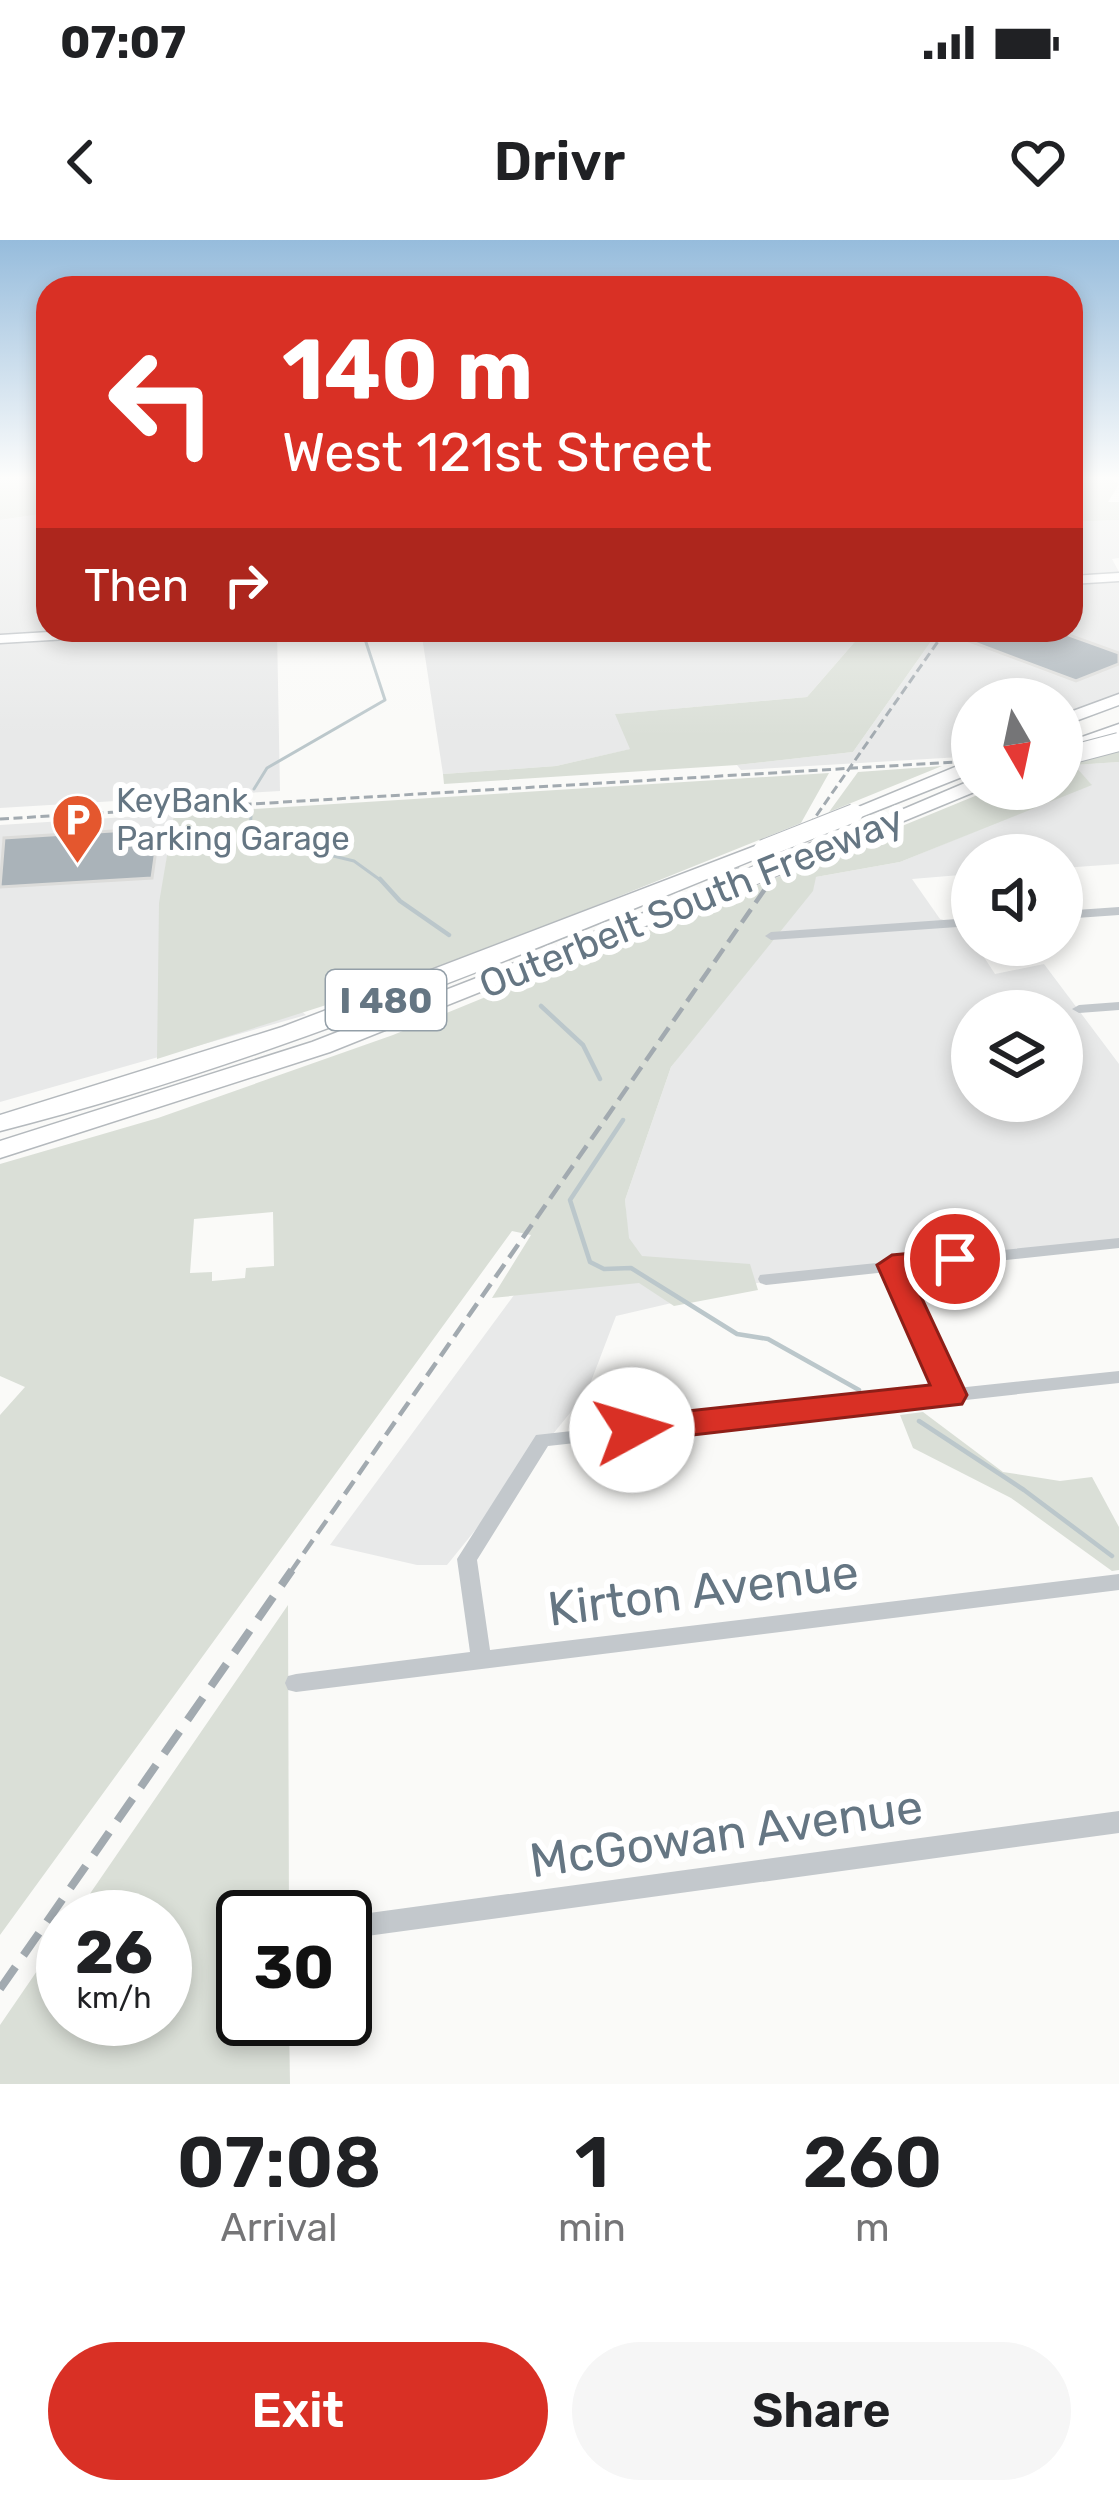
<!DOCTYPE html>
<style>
:root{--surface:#fff;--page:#f6f6f6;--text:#202124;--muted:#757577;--accent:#d93025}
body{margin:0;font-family:Rubik,sans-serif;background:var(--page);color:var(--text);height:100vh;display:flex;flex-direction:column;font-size:45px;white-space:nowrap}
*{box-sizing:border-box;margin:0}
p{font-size:39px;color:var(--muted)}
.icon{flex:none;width:66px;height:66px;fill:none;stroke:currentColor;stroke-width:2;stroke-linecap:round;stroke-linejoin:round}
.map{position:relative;height:1844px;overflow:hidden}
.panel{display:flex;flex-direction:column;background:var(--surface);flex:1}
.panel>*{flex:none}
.hud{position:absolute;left:36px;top:36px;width:1047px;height:366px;border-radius:36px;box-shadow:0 6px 18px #0003;background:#d93025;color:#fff;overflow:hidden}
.needle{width:78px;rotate:171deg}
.tools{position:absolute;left:951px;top:438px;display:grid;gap:24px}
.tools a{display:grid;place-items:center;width:132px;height:132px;border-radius:50%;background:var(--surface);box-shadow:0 6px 18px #0003;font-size:60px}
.speed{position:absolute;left:36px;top:1650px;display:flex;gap:24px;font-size:60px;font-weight:700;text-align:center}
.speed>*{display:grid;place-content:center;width:156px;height:156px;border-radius:50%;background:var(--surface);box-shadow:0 6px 18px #0003;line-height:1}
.speed small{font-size:30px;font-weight:400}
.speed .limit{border:6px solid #111;border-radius:18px;background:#fff;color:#111}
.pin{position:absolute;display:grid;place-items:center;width:102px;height:102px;color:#fff;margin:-51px;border:6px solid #fff;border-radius:50%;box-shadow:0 3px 12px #0007}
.me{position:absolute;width:132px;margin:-66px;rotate:84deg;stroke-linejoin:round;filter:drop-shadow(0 0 9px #0008)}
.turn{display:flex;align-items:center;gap:42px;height:252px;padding:0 48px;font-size:54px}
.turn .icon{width:156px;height:156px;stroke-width:2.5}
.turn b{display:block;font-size:84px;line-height:102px}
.then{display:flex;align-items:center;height:114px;padding:0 48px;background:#0003;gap:24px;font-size:45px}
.eta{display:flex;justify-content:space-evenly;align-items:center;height:204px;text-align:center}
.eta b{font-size:72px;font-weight:600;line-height:84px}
.cta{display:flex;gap:24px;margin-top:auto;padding:24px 48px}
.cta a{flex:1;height:138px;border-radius:72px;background:var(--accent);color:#fff;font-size:48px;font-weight:600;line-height:138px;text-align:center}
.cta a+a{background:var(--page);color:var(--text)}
.status{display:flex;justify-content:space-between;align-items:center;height:84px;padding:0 60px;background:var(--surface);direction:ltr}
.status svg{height:33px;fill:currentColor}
header{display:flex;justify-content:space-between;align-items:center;height:156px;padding:0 48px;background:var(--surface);font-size:54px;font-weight:600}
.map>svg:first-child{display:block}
</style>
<div class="status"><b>07:07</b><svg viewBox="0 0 49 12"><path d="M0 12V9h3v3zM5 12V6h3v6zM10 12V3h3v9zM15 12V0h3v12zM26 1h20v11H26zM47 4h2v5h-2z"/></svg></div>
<header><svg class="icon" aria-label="back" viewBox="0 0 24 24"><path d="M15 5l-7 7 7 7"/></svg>Drivr<svg class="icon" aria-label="heart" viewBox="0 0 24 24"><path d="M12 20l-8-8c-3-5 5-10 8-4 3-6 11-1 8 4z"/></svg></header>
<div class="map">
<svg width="1119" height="1844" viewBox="0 0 1119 1844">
<rect width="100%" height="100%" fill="#fafaf8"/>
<path fill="#e8e9e9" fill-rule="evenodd" d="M48,273v117h229l3,161 -280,17v-288z
M1119,280v38l-7,1 7,13 -48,2v-52z
M1119,339v114l-14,8 -43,17v-19h-90v54l-11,4 -220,13 -4,-5 116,-13 86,-122h132v-48z
M421,390h444l-58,67 -191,17 15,35 -75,17 -113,8z
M1119,522v102l-57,4v-13h-90v19l-60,5 28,40 23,6 32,49 49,-10 75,100v176l-336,37 -167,39 -29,76 -140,173h-30l-87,-20 226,-307 72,-1 -3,-37 46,-133 145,-190 84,-15 191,-78 -19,-19zM972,771h90v90h-90z
M174,574l-14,89 146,112 -306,87v-277z"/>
<path fill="#dadfd7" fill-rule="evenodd" d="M0,238h48v35l-48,7z
M1071,238h39l9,6 -11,18h11v18l-48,2z
M865,390h74l-86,122 -116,13 -293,19 -1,-10 113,-8 74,-17 -15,-35 192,-17z
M1119,506v16l-45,3 18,20 -192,77 -84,15 -3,14 -142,176 -46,133 4,38 13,18 108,8 8,26 -84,16 -35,-23 -147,15 39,-63 -19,-4 -512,704v-520l25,-28 -25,-11v-212l158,-46 235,-83 599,-246h70v-28zM273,972l1,54 -28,2 -1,10 -33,3v-9l-22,1 4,-54z
M942,526l-113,46 29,-40z
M829,533l-28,50 -365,147 -279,89 2,-156 15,-89z
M923,1172l80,60 57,9 32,-4 27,50v43l-7,1 -101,-73 -98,-50 -13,-33z
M288,1365l1,312h-46v102h46l1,65h-290v-59l63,-92v86h102v-102h-91z"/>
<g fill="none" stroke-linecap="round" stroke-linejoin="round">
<path stroke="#bbc7cb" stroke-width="3" d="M254,549l13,-21 118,-68 -23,-70
M251,576l-1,15 13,8 91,22 29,21"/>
<path stroke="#bbc7cb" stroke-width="4.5" d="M380,639l20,22 49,34
M541,766l42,39 17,34
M623,880l-53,80 20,62 14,7 27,-1 106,66 31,5 91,51
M919,1181l105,69 88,66"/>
</g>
<path fill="#aab3b9" stroke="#dcdcda" stroke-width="3" d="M991,390h64l64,23v11l-43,17 -112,-42z
M159,588l-7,50 -152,9 4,-49z"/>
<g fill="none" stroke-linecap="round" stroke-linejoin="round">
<defs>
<path id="primary" d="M1119,333v8l-48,3v-8z
M82,390h77l-7,4 -152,9v-8z"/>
<path id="highway" d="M1119,454v11l-57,21v-11z
M1119,484v11l-57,20v-11z
M972,520v13l-111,44 -17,-4z
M972,540v9l7,1 -136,56 -7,2 -10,-6z
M763,603l10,6 -3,4c-252,103 -506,211 -770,278v-16l282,-88z
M741,635l10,6 -3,4 -418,167 -330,106v-17l312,-99z"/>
</defs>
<use href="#primary" stroke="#b5babe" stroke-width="3"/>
<use href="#highway" stroke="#b4b9bd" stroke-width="3"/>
<path fill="#c3c8cc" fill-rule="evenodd" d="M1119,667v8l-57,4v-8z
M972,678v8l-201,14 -6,-4 6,-4z
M1119,762v8l-40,3 -7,-4 7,-4z
M1119,998v10l-216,23 54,117 162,-17v12l-571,63 -71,114 13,90 629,-76v16l-823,102 -8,-2 -3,-7 3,-7 8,-2 174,-22 -13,-93 79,-124 404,-45 -53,-118 -121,13 -6,-2 -2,-4 2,-4z
M1119,1571v22l-774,106v-22h-5z"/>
<use href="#primary" fill="#fff" fill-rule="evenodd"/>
<use href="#highway" fill="#fff" fill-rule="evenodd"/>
<path stroke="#a2aab0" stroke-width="3" stroke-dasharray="9 4.5" stroke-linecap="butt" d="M1062,513l57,-3
M0,579l972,-58
M770,642l176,-252"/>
<path stroke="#a2aab0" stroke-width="4.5" stroke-dasharray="16 8" stroke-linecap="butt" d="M290,1333l482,-694"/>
<path stroke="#a2aab0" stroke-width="8" stroke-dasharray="27 14" stroke-linecap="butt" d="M0,1749l292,-419"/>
<defs>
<path id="highway-bridge-far1" d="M1062,517l57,-15
M763,609l91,-36
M741,641l95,-39"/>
<path id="highway-bridge" d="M741,641l4,-2"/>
</defs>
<use href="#highway-bridge-far1" stroke="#b4b9bd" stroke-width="20" stroke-linecap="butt"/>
<use href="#highway-bridge" stroke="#b4b9bd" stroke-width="27" stroke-linecap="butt"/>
<use href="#highway-bridge-far1" stroke="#fff" stroke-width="18"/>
<use href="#highway-bridge" stroke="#fff" stroke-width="24"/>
</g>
<linearGradient id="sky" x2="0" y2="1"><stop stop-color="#96bcdc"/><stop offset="0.48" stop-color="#fdfdfc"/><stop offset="1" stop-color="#fdfdfc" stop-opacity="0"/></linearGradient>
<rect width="1119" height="496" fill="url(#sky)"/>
<path fill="#d93025" stroke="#8d1f18" stroke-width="3" d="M955,1009l10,3 5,7 -5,7 -55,7 57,122 -5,9 -330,38 -12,-3 -4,-9 4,-9 12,-4 298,-32 -53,-120 15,-10z"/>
<defs>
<symbol id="parking-pin" viewBox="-11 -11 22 30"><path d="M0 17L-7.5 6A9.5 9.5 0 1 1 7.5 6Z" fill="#e4572e" stroke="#fff"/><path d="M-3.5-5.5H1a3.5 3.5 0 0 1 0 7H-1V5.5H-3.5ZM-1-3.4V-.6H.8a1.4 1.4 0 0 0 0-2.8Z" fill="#fff"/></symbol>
</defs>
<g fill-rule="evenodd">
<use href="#parking-pin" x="48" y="550" width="59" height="81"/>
</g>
<g text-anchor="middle" stroke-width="12" stroke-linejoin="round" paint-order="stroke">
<g font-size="33" fill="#657683" stroke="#fff" text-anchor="start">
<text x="116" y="572">KeyBank<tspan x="116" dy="38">Parking Garage</tspan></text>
</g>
<rect fill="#fff" stroke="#939fa8" stroke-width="3" x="326" y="730" width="120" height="60" rx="9"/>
<g font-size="36" font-weight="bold" fill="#657683">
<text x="386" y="773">I 480</text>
</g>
<g font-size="39" fill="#657683" stroke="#fff">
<text transform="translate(691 661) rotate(-22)" y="14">Outerbelt South Freeway</text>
</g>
<g font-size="48" fill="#657683" stroke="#fff">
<text transform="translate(703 1350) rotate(-7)" y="17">Kirton Avenue</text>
<text transform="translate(726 1593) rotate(-8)" y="17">McGowan Avenue</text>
</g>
</g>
</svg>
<div class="tools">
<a><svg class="needle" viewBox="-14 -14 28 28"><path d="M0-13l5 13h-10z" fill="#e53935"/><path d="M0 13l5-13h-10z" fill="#757577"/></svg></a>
<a><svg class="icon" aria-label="sound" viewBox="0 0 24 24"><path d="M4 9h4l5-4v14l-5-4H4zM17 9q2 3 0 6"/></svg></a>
<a><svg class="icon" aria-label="layers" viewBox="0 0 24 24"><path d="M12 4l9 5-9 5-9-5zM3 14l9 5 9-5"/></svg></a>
</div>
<div class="speed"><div>26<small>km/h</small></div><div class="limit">30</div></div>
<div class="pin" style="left:955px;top:1019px;background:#d93025"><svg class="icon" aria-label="arrive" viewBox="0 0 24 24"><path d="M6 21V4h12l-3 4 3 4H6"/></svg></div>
<svg class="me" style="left:632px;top:1190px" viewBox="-20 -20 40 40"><circle r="19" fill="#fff"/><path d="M0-13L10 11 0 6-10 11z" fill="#d93025"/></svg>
<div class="hud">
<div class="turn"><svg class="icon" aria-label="left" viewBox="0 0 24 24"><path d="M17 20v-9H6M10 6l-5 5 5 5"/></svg><div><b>140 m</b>West 121st Street</div></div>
<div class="then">Then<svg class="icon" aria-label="right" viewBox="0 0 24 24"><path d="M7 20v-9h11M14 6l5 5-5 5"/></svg></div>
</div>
</div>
<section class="panel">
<div class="eta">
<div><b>07:08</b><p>Arrival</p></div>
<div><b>1</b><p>min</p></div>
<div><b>260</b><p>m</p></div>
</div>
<div class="cta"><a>Exit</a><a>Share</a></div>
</section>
